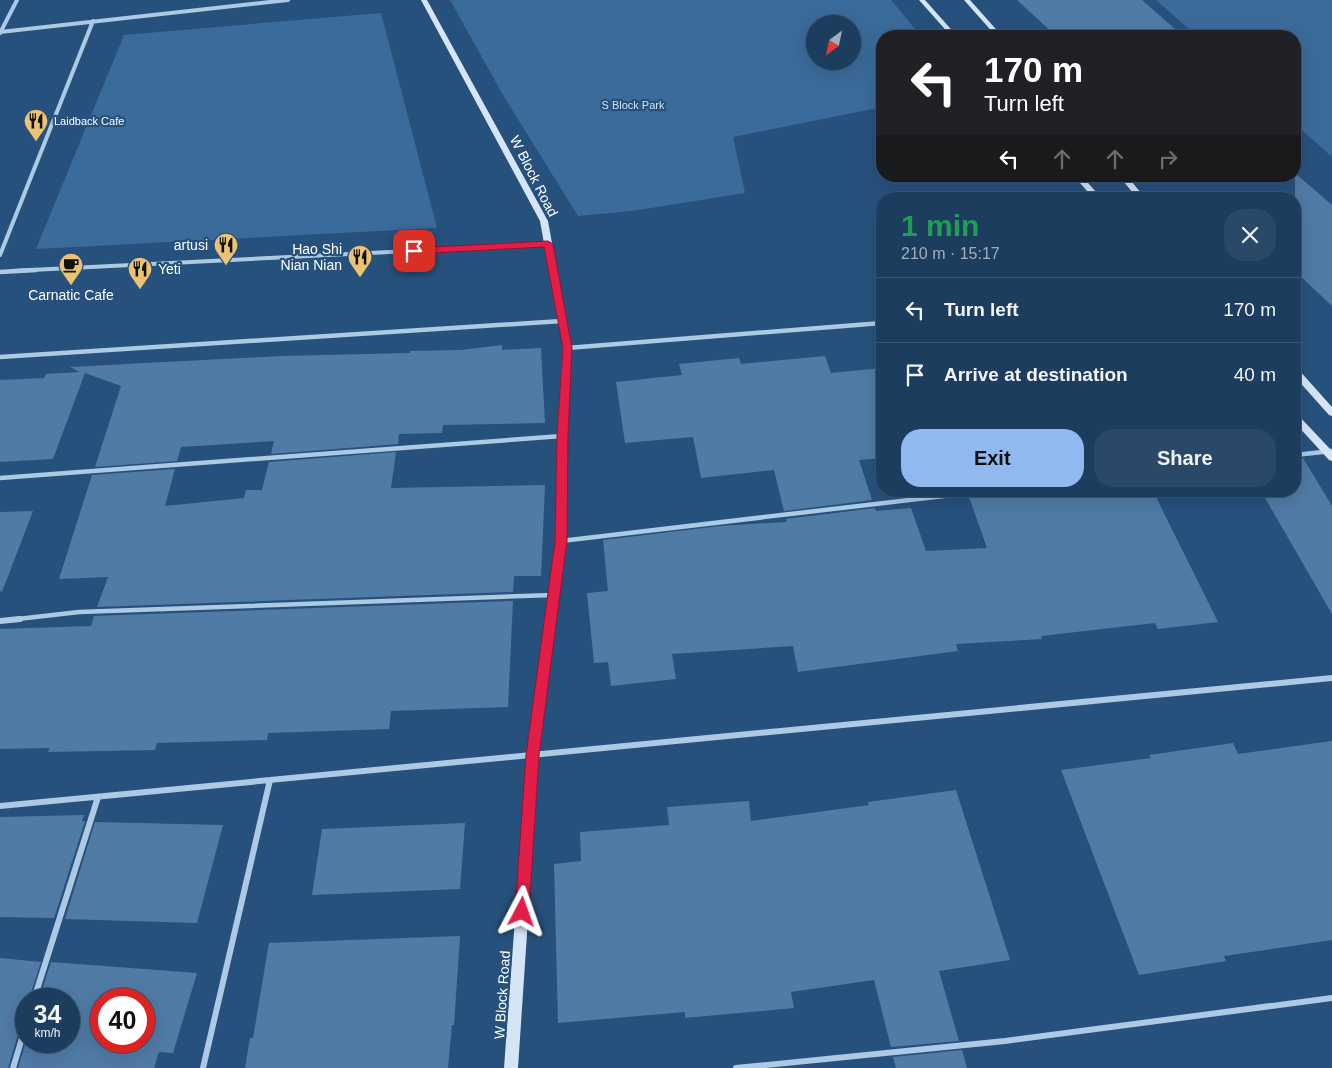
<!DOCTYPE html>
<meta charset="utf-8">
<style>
:root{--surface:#1d3d5e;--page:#2a4867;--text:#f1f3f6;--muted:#a0aebc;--line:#3b5673;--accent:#90b9f0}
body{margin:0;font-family:Arial,sans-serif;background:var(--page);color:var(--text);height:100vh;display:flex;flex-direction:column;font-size:19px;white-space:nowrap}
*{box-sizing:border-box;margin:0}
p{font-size:16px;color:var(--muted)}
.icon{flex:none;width:28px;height:28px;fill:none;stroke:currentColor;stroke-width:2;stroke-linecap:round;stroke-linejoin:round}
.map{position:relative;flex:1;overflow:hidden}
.details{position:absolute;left:876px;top:192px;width:425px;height:305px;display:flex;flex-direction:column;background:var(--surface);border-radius:20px;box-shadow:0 5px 20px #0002,0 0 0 1px var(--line)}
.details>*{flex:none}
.hud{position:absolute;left:876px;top:30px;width:425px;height:152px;border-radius:20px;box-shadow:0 5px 20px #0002,0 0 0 1px var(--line);background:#202124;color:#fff;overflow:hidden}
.needle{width:32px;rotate:213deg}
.fabs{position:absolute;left:806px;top:15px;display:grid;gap:10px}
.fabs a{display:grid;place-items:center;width:55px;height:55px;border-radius:50%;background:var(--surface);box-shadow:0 5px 20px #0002,0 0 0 1px var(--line);font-size:25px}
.speed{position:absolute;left:15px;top:988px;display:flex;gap:10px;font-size:25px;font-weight:700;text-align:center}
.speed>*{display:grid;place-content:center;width:65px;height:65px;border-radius:50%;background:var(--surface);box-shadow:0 5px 20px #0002,0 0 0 1px var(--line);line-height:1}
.speed small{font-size:12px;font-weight:400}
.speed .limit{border:8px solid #d22;background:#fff;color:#111}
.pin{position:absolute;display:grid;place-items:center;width:42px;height:42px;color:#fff;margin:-21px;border-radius:10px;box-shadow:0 2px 8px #0006}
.me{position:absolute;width:55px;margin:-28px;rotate:4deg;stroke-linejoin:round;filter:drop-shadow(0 0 4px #0008)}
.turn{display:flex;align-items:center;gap:18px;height:105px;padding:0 25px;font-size:22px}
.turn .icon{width:65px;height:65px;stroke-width:2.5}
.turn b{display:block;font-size:35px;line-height:42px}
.lanes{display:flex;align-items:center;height:48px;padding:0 25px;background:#0003;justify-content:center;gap:25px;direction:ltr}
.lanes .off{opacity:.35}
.round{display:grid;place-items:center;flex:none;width:52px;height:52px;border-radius:20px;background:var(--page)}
.summary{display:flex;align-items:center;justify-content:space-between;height:85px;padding:0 25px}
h1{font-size:30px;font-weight:700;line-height:38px;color:#1e9e55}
.action{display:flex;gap:10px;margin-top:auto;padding:10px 25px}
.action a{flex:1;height:58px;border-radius:20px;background:var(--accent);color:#111;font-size:20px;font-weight:700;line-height:58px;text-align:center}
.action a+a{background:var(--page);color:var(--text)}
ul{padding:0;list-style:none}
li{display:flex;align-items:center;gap:15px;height:65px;padding:0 25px;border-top:1px solid var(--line)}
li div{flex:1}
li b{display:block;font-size:19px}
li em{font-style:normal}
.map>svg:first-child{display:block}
</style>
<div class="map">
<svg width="1332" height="1068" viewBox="0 0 1332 1068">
<rect width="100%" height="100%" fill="#27517d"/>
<path fill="#3b6b9a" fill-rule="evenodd" d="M450,0h441l30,36h-39v71l-149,30 12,56 -113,18 -54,5 -75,-121zM815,24h37v37h-37z
M1156,0h176v157l-37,-33v-88h-98z
M381,13l56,215 -401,21 88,-214z"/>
<path fill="#507ba5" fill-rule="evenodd" d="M1017,0h125l41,36h-127z
M1295,173l37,32v101l-37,-35z
M502,345v5l39,-2 4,75 -102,2 -1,8 -43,1 -1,10 -127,10 3,-13 -93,6 -4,14 -82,6 26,-81 -36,-13 -32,86 -53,3v-82l44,-2 2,-4 34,-2 -10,-5 211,-11 129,-3v-2l51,-1z
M825,356l6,17 51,-5v90l-23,2 13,40 -88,11 -10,-41 -73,8 -8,-41 -68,6 -9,-61 66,-7 -3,-11 60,-6 2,6z
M396,452l-5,36 154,-3 -4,91h-27l-1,16 -416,15 11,-30 -49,2 33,-104 83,-6 -10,37 79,-8 2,-8h16l7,-28z
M1303,458l29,48v108l-71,-123h34v-32z
M1003,491h150l65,131 -60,7 -3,-6 -114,13 1,3 -86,5 2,7 -160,21 -5,-26 -121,8 4,25 -65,7 -3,-24 -14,1 -7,-70 21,-2 -5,-51 117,-14 67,-4 -1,-3 89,-11 1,3 35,-3 15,43 61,-3 -18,-51z
M33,511l-31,81 -2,-1v-79z
M513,601l-5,106 -117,4 -2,18 -121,4 -1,7 -110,3 -2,7 -107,2 2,-4 -50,1v-120l91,-3 3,-10z
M1332,741v199l-108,16 2,5 -87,14 -78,-205 90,-12 -2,-3 84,-12 5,11z
M956,790l54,170 -71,11 20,70 -68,6 -17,-67 -83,12 3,16 -109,10v-6l-127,11 -4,-159 27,-3 -1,-29 89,-7 -2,-18 82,-6 2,20 118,-16 -1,-3z
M84,815l-2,6h3l-31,97 -54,-1v-100z
M95,822l128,3 -26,98 -132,-4z
M465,823l-5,66 -148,6 10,-66z
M460,936l-6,89h-2l-4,43h-203l5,-30h3l16,-95z
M0,958l41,4 -12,37h-3v21l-5,4 -13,44h-8z
M51,962l146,11 -24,80 -14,-1 -5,16h-136l8,-27h43v-42h-30zM101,999h43v42h-43z
M962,1050l5,18h-71l-3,-11z"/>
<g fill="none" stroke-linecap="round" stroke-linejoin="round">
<path stroke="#adc9e4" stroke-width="4" d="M0,32l288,-32
M0,33l17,-33
M0,255l93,-234
M11,271l537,-27"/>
<path stroke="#adc9e4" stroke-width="4.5" d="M0,272l36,-2
M567,348l315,-25
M0,357l562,-36
M1295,455l37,-4
M0,478l562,-42
M561,541l425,-50
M9,620l70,-8 474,-17"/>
<path stroke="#adc9e4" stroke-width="6" d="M0,621l20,-2
M0,806l1332,-128
M34,999l64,-202
M13,1068l13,-43
M203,1068l67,-288
M736,1068l269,-27 327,-43"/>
<path fill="#d6e5f5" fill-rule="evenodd" d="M421,0h6l121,221 23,127 -4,88 -1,105 -27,214 -21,313h-14l23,-313 29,-214 1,-105 6,-88 -23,-127z
M919,0h6l32,36h-6z
M964,0h6l32,36h-6z
M1074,176h8l20,23h-8z
M1119,176h8l19,23h-8z
M1295,368l3,1 34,38v9l-3,-1 -34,-38z
M1295,414l3,1 34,36v10l-3,-1 -34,-37z"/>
</g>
<path fill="#e11d48" stroke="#92132f" d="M548,241l5,3 19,104 -4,88 -1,105 -28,214 -10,157 -2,5 -5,2 -5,-2 -2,-5 11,-157 29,-214 2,-105 6,-88 -19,-101 -130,7 -4,-3 4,-3z"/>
<defs>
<symbol id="restaurant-pin" viewBox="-11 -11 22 30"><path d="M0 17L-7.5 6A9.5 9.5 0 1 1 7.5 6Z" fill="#ecc373" stroke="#27517d"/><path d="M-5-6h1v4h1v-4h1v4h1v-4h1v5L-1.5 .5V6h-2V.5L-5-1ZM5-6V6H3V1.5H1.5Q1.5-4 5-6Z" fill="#111"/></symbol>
<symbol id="cafe-pin" viewBox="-11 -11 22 30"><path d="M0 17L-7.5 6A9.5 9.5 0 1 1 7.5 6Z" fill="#ecc373" stroke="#27517d"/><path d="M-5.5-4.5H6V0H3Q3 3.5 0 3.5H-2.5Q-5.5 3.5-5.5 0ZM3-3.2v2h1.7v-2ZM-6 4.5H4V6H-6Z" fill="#111"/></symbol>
</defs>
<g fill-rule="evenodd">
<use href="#restaurant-pin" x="22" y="107" width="28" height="38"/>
<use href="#restaurant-pin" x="212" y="231" width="28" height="38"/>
<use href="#restaurant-pin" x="346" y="243" width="28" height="38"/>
<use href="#cafe-pin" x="57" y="251" width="28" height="38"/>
<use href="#restaurant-pin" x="126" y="255" width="28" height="38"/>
</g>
<g text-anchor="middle" stroke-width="4.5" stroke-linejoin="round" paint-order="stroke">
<g font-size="11" fill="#cfe2f4" stroke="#27517d">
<text x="633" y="109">S Block Park</text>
</g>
<g font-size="11" fill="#fff" stroke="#27517d" text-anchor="start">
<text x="54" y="125">Laidback Cafe</text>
</g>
<g font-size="14" fill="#fff" stroke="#27517d">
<text transform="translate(534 176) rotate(63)" y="5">W Block Road</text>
<text transform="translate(502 995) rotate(-86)" y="5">W Block Road</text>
</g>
<g font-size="14" fill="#fff" stroke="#27517d" text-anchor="end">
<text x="208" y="250">artusi</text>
<text x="342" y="254">Hao Shi<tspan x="342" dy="16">Nian Nian</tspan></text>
<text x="158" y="274" text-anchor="start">Yeti</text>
<text x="71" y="300" text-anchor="middle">Carnatic Cafe</text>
</g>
</g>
</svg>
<div class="fabs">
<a><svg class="needle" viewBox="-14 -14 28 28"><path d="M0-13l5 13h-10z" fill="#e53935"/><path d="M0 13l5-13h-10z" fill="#a0aebc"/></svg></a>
</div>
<div class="speed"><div>34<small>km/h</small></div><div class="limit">40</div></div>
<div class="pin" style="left:414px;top:251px;background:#d93025"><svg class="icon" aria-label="arrive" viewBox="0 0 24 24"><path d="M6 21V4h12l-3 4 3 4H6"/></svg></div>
<svg class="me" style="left:522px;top:912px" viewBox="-20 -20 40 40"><path d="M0-17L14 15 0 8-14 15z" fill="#e11d48" stroke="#fff" stroke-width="4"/></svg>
<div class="hud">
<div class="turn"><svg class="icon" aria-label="left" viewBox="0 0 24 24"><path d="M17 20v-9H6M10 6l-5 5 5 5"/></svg><div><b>170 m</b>Turn left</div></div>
<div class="lanes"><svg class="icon" aria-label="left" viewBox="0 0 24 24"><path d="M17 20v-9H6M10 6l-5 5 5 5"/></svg><svg class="icon off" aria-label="ahead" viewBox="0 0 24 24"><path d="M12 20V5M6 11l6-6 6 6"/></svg><svg class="icon off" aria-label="ahead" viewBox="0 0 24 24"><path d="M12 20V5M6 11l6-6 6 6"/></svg><svg class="icon off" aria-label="right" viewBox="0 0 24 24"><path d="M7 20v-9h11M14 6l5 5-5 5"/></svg></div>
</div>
<section class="details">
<div class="summary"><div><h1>1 min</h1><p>210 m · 15:17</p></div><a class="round"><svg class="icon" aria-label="close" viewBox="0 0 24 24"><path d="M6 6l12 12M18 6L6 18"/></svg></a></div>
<ul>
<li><svg class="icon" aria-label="left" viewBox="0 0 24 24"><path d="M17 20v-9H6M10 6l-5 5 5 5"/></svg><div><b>Turn left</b></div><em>170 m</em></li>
<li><svg class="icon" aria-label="arrive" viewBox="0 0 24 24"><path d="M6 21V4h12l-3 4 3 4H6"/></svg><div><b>Arrive at destination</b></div><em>40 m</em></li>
</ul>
<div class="action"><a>Exit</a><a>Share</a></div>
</section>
</div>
